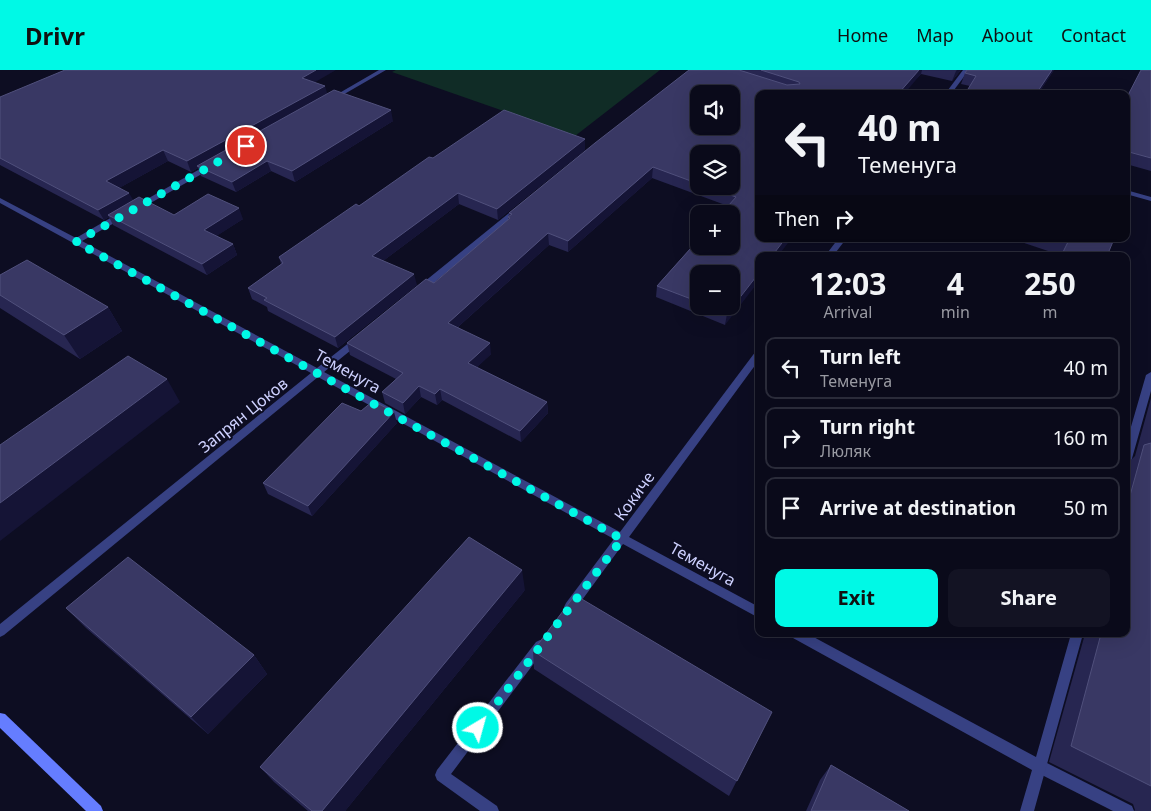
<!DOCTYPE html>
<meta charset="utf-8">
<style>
:root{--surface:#0a0a1a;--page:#131323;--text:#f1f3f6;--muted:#999aa2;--line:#2a2b39;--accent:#00f9e6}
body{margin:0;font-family:"Noto Sans",sans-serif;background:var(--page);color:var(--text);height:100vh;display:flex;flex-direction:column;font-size:19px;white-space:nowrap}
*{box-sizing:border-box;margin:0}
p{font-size:16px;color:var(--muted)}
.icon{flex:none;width:28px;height:28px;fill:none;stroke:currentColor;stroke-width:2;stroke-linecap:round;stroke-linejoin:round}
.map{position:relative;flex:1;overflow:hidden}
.side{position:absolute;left:755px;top:182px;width:375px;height:385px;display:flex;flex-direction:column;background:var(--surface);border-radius:10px;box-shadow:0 5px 20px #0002,0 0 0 1px var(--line)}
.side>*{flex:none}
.banner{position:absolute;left:755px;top:20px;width:375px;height:152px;border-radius:10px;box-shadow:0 5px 20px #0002,0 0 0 1px var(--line);background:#0a0a1a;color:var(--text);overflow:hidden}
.fabs{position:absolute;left:690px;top:15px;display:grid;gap:10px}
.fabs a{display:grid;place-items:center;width:50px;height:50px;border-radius:10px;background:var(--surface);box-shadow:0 5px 20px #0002,0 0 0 1px var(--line);font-size:25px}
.pin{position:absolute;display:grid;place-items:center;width:42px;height:42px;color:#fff;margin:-21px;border:2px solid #fff;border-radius:50%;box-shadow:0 1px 5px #0007}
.me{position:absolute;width:55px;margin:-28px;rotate:37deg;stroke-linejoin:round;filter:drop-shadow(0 0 4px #0008)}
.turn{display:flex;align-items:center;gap:18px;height:105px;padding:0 20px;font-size:22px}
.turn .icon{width:65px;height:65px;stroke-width:2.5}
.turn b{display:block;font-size:35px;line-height:42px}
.then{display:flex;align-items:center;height:48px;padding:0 20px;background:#0003;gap:10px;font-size:19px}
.eta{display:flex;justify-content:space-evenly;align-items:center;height:85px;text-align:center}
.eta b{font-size:30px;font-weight:700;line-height:35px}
.action{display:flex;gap:10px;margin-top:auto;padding:10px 20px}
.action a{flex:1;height:58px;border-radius:10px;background:var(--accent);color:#111;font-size:20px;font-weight:700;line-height:58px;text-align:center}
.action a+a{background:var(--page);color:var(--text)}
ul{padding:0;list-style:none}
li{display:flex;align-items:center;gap:15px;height:62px;margin:0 10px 8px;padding:0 10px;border:2px solid var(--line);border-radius:10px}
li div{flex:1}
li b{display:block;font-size:19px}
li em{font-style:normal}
header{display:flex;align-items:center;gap:30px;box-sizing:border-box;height:70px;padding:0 25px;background:var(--accent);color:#111}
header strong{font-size:24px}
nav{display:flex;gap:28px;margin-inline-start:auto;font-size:18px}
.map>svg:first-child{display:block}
</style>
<header>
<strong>Drivr</strong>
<nav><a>Home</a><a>Map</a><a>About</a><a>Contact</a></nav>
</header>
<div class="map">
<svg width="1151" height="741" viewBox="0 0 1151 741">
<rect width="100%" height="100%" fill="#0d0d22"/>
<path fill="#102c26" d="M396,0h264l-85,66 -183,-64z"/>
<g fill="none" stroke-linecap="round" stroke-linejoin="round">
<path fill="#374183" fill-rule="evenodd" d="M1039,689l93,47 2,5h-21l-79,-40 -2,-5 2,-5z"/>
<path fill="#374183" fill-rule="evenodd" d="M379,0h7l-52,30 -5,-1z
M963,0h6l-18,24h-6z
M207,95l7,2 -74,42h-3l-4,-2z
M1126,120l25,7v4l-25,-7z
M0,128l76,40 43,-25h6v4l-43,24 235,127 38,-30h6l1,2 -1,2 -37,30 296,160 136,-181 3,-1v10l-130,177 130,70v11l-136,-74 -49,67 -4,1 -4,-1 -2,-4 2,-4 48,-64 -296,-162 -314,258 -4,2v-13l311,-251 -311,-170z
M514,139h3l4,2 -96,79h-6v-4z
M838,169h8l-13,17h-8z
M1151,302v19l-20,71 -1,3 -4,1v-22l20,-69z
M791,564h17l228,123 35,-123h12l-49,177h-14l12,-41 -239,-132z
M540,570l4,2 2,4 -2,4 -93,124 46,32 2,5h-19l-43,-31 -2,-5 2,-5 99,-128z"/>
<path fill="#657dff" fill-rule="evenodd" d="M0,643l5,1 96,92 2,5h-17l-86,-83z"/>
</g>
<path fill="#272651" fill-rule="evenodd" d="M689,0h272l-9,11 -31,-7 -162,165 -34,86 -69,-28 1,-11 71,-80 -76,-28 -84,74 -19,-7 -91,82 33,27 -14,13 70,35 1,11 -27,29 -79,-42 -5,5 -16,-8 -16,17 -20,-11 -3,-11 14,-13 -46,-24 -3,-12 87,-60 74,-63 1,-7zM699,84l32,32h-32zM699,204l32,32h-32z
M967,0h87l-16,24 -68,-8 -9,-2 4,-11z
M1151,0v101l-25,-7v-65z
M314,12l13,12 66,27 -98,61 -24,-11 -35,21 -35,-16 -3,-8 -7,4 -23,-11 -49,27 14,13 41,14 69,4 -27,17 17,8 4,11 -30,20 -94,-50 -4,-8 -5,3 -104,-55v-68z
M585,80l-87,70 -39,-16 -76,57 34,24 -79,63 -70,-37 -1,-4 -15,-8 -4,-11 33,-24 -2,-7 154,-99z
M1012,169h102l-7,17h-47v-1z
M0,205l108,32 14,24 -42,28 -80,-51z
M1151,328v413h-17l1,-1 -2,-6 -84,-42 36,-128h-1h42v-169l9,-9z
M361,341l36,12 -85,93 -44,-22 -5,-11z
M525,520l-180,221h-37l-34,-29 -14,-15z
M66,538l188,47 13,19 -59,60 -122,-106z
M533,581l239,61 -43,84 -195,-127z
M831,695l78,46h-103l14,-31z"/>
<path fill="#151436" d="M316,0h20l-31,18 -3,-10z
M919,0h3l-1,4 -17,20h-6z
M957,0h4l-9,11 4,-10z
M1052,0h2l-16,24h-2z
M325,16l3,10 -131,70 1,2 -7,4 -4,-11z
M391,40l2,11 -98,61 -3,-11z
M585,69v11l-87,70 -1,-11z
M163,80l5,11 -56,31 -6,-11z
M267,91l4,10 -35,21 -4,-10z
M653,97l-1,11 -84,74v-11z
M129,123l6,10 -27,12 1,2 -5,3 -6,-10z
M458,123l1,11 -84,63 -3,-11z
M239,138l4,11 -34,22 -5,-11z
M548,163l1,12 -99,89 -2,-11z
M785,169h6l-13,17h-6z
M233,174l4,11 -30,20 -5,-11z
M759,203v8l-34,44 2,-11z
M414,204l3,11 -79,63 -3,-11z
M108,237l14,24 -42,28 -16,-24z
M490,273l1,11 -21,20 -2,-11z
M167,309l13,23 -180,139v-38z
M419,316l2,11 -16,17 -2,-11z
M440,319l2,11 -5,5 -2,-11z
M547,332l1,11 -27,29 -1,-11z
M394,342l3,11 -85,93 -4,-10z
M522,500l3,20 -180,221h-23z
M254,585l13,19 -59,60 -17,-17z"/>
<path fill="#393864" stroke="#50507c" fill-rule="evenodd" d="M65,0h251l-14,8 23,8 -138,75 -24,-11 -57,31 23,12 -31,17 -98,-52v-61z
M689,0h50l48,15 13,-1 -1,-2 -38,-12h158l-21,24h-139v145h26l-13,17h-13v17l-32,41 -19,-8h23v-32h-32v28l-42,-16 42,-47v7h32v-32h-10l15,-17 -30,-11h25v-32h-32v30l-46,-17 -85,74 -20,-8 -100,90 42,20 -22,20 79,39 -27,29 -80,-42 -5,5 -16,-8 -16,17 -21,-11 21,-19 -56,-30 79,-64 8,4 76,-65 -2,-1 4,-3 -3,-1 86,-70zM699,24h32v32h-32z
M967,0h85l-16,24h-71l11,-18 -11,-3z
M1141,0h10v88l-22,-6 1,-2 -4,-1v-50z
M334,20l57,20 -99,61 -25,-10 -35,21 -35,-16z
M504,40l81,29 -88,70 -39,-16 -86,63 42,18 -79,63 -71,-37 3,-2 -19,-10 35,-25 -4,-6 77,-53 3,2 70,-49 4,1z
M208,124l31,14 -35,22 29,14 -31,20 -94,-49 31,-18 35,18z
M1067,169h47l-7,17h-46l8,-16z
M27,190l81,47 -44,28 -64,-40v-20z
M128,286l39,23 -167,124v-58z
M373,331l21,11 -86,94 -45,-23 79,-80 19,8z
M1151,373v343l-80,-40 30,-112h25v-124l18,-65z
M469,467l53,33 -200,241h-10l-52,-44z
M128,487l126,98 -63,62 -125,-109z
M575,525l197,117 -35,69 -204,-130z
M831,695l78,46h-98z"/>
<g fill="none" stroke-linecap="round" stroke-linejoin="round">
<path stroke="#00f9e6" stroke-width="9" stroke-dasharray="0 16.2" d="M246,76l-170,96 546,297 -144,189"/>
</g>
<g text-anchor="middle" stroke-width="4" stroke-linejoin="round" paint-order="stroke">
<g font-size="16" fill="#ced1ff" stroke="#0d0d22">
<text transform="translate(348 301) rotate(29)" y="6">Теменуга</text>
<text transform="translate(243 345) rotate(-39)" y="6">Запрян Цоков</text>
<text transform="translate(634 426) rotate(-54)" y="6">Кокиче</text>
<text transform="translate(703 494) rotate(29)" y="6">Теменуга</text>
</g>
</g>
</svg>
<div class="fabs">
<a><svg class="icon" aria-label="sound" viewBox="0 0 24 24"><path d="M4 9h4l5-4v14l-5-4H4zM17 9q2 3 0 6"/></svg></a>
<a><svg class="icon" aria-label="layers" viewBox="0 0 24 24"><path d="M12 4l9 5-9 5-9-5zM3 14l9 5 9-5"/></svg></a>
<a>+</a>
<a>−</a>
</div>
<div class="pin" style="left:246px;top:76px;background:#d93025"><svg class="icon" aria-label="arrive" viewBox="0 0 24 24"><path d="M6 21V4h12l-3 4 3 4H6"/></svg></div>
<svg class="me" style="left:478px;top:658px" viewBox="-20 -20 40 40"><circle r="17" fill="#00f9e6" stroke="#fff" stroke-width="3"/><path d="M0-11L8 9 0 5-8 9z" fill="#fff"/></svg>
<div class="banner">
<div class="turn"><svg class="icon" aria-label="left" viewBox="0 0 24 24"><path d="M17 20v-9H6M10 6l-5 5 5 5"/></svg><div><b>40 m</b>Теменуга</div></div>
<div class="then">Then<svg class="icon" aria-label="right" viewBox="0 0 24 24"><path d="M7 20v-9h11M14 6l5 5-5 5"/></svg></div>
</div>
<section class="side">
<div class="eta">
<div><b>12:03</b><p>Arrival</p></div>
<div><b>4</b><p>min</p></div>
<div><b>250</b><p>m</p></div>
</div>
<ul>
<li><svg class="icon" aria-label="left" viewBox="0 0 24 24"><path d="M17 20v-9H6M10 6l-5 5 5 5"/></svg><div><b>Turn left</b><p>Теменуга</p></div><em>40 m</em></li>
<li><svg class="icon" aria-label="right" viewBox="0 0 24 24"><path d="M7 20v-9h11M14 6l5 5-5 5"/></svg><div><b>Turn right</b><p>Люляк</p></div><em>160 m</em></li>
<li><svg class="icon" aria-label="arrive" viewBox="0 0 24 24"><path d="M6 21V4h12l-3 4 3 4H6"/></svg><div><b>Arrive at destination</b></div><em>50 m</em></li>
</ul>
<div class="action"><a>Exit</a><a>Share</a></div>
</section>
</div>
